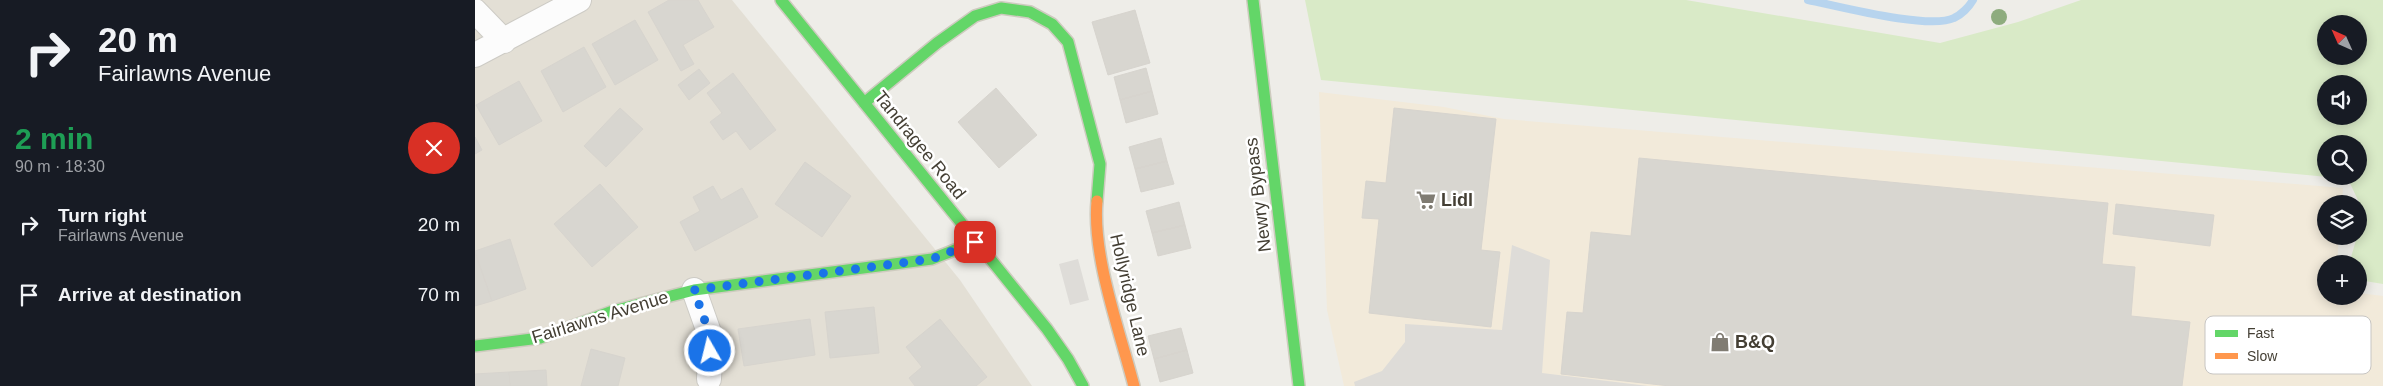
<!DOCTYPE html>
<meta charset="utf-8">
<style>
:root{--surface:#171b24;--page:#20242c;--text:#f1f3f6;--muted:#9ea1a6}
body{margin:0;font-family:Arial,sans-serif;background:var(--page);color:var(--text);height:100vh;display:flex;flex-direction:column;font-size:19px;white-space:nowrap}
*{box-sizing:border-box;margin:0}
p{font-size:16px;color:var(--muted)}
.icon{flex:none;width:28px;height:28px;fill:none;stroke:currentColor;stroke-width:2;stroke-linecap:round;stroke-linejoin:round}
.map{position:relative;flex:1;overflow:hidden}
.side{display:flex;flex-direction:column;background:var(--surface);width:475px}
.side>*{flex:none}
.top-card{background:#171b24;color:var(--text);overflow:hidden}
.needle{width:32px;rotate:315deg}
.tools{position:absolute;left:1842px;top:15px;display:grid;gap:10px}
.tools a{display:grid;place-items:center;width:50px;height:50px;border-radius:50%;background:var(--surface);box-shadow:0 2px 12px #0003;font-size:25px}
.pin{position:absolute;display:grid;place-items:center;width:42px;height:42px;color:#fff;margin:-21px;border-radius:10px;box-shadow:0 2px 8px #0006}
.me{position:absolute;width:55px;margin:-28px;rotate:352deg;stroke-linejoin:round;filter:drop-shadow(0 0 4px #0008)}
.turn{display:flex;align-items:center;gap:18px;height:105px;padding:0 15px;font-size:22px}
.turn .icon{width:65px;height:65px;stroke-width:2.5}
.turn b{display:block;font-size:35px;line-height:42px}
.round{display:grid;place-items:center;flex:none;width:52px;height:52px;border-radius:26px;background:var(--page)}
.head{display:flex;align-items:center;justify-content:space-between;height:85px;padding:0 15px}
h1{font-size:30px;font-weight:700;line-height:38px;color:#1e9e55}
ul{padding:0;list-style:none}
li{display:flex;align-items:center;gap:15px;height:70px;padding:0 15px}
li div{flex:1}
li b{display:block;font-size:19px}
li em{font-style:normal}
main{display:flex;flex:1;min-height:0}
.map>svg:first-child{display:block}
</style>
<main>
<section class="side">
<div class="top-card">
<div class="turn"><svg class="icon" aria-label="right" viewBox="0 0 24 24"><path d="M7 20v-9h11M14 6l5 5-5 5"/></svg><div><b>20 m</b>Fairlawns Avenue</div></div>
</div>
<div class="head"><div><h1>2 min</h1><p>90 m · 18:30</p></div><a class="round" style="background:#d93025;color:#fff"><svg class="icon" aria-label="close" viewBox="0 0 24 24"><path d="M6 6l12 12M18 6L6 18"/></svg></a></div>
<ul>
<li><svg class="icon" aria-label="right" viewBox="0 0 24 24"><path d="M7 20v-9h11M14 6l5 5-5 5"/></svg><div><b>Turn right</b><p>Fairlawns Avenue</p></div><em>20 m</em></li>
<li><svg class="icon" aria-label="arrive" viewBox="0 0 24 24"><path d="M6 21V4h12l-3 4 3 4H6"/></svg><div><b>Arrive at destination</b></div><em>70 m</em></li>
</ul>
</section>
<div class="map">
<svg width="1908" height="386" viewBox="0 0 1908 386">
<rect width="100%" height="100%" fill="#eeede8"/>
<path fill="#e3dfd5" d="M0,0h257l228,280 72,106h-557z"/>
<path fill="#f2eada" d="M844,92l125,15 60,12 839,69 -1,16h-16v32h13l-2,28h-11v32h33v-3l24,3v90h-1039l-17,-76z"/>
<path fill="#d9eac7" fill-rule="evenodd" d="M830,0h381l254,43 78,-21 63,-22h302v284l-24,-4v-16h-10l15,-51 -16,-34 -1027,-99zM1851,24h33v32h-33zM1851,84h33v32h-33zM1851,144h33v32h-33z"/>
<path fill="#dedcd8" d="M1037,245l38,15 -8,113 106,13h-293l-1,-4 28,-11 23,-29v-18l97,6z
M603,259l11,41 -19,5 -11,-41z"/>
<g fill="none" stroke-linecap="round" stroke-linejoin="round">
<path stroke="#b7d4ee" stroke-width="8" d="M1333,0c30,6 121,30 146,18 7,-3 15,-11 19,-18"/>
</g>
<path fill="#d8d6d0" stroke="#d7d4ce" d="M194,0h29l16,27 -31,18 11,19 -13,7 -33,-59z
M660,10l15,53 -42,12 -16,-53z
M160,20l23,40 -43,25 -23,-41z
M109,47l22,40 -43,25 -22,-41z
M671,68l6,23 -32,9 -6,-23z
M224,69l11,14 -21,17 -11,-15z
M258,73l43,57 -26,20 -14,-19 -13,9 -13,-18 12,-9 -15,-20z
M44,81l23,40 -43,24 -23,-40z
M521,88l41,47 -38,33 -41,-46z
M677,91l6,23 -32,9 -6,-23z
M145,108l23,21 -37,38 -22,-21z
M919,108l102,11 -15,131 19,2 -9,75 -122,-14 10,-94 -17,-1 4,-37 20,2z
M0,137l7,13 -7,4z
M686,138l6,23 -32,8 -6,-22z
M1164,158l469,45 -6,61 33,3 -4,49 59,6 -8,64h-512l-109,-12 6,-62 16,1 8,-81 40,4z
M692,161l7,23 -33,8 -6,-23z
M330,162l46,34 -29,41 -47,-33z
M125,184l38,43 -46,40 -38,-43z
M238,186l8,14 21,-12 16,29 -63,34 -15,-29 20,-11 -7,-14z
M704,202l6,23 -33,8 -6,-22z
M1641,204l98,11 -4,31 -97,-12z
M710,225l6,23 -33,8 -6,-23z
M35,239l16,50 -34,12 -17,-50z
M0,253l17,48 -17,5z
M399,307l5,46 -49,5 -5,-46z
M335,319l5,36 -71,11 -6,-37z
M465,319l47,58 -11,9h-61l-6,-8 13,-11 -16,-20z
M706,328l6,22 -33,9 -6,-23z
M116,349l34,9 -7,28h-37z
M712,350l6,23 -33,9 -6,-23z
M71,370l1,16h-37l-1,-14z
M34,372l1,14h-35v-12z"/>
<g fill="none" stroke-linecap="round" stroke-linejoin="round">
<defs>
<path id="street" d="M0,11l29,30
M0,55l104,-55
M219,290l17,48 -2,41"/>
<path id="fast" d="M306,0l266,329 21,30 15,27
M778,0l46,386
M389,103l73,-60 38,-27 26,-8 29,4 22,12 16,18 32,122 -3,37
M0,346l65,-8 73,-27 81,-21 238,-31 43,-17"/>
<path id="slow" d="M622,201c-5,55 23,131 37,185"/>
</defs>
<use href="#street" stroke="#cdcbc5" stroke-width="26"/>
<use href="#fast" stroke="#cecbbf" stroke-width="14"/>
<use href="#slow" stroke="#cecbbf" stroke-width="14"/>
<use href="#street" stroke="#fcfcfc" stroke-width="24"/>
<use href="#fast" stroke="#63d668" stroke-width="11"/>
<use href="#slow" stroke="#ff974d" stroke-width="11"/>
</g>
<circle fill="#8eac7e" cx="1524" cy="17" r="8"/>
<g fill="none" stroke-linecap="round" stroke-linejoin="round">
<path stroke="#1a73e8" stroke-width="9" stroke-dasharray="0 16.2" d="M235,351l1,-13 -17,-48 238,-31 43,-17"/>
</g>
<defs>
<symbol id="supermarket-bare" viewBox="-9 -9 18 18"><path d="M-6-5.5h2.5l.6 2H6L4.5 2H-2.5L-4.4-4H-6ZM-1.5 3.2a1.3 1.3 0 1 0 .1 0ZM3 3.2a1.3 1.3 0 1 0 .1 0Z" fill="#807c73" stroke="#fff" stroke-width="2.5" paint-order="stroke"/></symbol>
<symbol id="shop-bare" viewBox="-9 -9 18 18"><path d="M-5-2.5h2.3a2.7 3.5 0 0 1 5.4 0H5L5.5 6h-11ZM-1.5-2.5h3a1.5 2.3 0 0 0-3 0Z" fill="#807c73" stroke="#fff" stroke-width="2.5" paint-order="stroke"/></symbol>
</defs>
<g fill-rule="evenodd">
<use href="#supermarket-bare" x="937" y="186" width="28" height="28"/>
<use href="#shop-bare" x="1231" y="328" width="28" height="28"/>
</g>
<g text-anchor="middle" stroke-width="5" stroke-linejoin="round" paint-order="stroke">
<g font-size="18" fill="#443f34" stroke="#fff">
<text transform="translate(445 145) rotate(51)" y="6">Tandragee Road</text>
<text transform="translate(783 195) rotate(-97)" y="6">Newry Bypass</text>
<text transform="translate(655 295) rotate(77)" y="6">Hollyridge Lane</text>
<text transform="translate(125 317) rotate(-17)" y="6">Fairlawns Avenue</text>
</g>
<g font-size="18" font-weight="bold" fill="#443f34" stroke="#fff" text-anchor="start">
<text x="966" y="206">Lidl</text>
<text x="1260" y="348">B&amp;Q</text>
</g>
</g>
<rect x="1730" y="316" width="166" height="58" rx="8" fill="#fff" stroke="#c7c5c2" stroke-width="1"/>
<rect x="1740" y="330" width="23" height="7" fill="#63d668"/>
<rect x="1740" y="353" width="23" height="6" fill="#ff974d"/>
<g font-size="14" fill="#443f34">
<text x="1772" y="338">Fast</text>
<text x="1772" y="361">Slow</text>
</g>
</svg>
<div class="tools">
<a><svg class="needle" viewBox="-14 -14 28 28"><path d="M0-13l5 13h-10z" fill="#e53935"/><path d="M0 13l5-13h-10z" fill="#9ea1a6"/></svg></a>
<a><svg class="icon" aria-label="sound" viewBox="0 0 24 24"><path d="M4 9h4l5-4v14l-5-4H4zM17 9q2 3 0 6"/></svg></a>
<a><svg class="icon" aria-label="search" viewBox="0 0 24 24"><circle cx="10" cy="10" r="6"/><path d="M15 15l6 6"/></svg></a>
<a><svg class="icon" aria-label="layers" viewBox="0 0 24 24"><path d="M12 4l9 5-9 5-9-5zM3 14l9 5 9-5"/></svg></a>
<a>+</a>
</div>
<div class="pin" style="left:500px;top:242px;background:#d93025"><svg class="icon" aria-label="arrive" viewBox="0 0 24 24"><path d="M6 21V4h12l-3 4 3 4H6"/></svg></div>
<svg class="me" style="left:235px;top:351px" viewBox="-20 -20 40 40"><circle r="17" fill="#1a73e8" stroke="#fff" stroke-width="3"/><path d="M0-11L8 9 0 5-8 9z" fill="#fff"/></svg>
</div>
</main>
